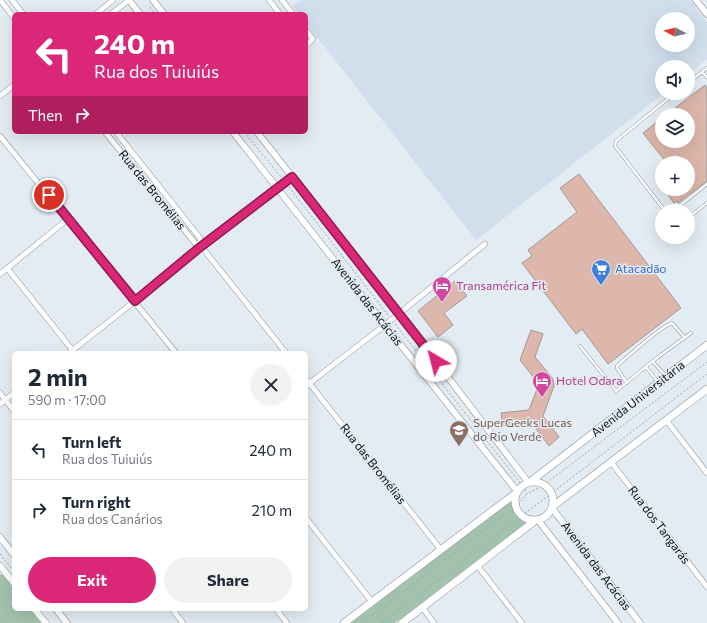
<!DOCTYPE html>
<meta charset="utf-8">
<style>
:root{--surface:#fff;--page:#f2f2f3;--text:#1f2937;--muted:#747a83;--line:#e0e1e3;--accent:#db2777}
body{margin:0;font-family:Commissioner,sans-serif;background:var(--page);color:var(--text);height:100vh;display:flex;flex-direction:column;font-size:15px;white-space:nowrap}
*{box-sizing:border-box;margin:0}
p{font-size:13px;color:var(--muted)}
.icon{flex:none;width:22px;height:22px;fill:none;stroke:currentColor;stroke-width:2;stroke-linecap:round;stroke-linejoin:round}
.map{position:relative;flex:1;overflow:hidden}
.details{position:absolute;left:12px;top:351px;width:296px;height:260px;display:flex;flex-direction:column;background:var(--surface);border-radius:6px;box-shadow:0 4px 16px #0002}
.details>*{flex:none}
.top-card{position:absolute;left:12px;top:12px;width:296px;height:122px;border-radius:6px;box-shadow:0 4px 16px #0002;background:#db2777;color:#fff;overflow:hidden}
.needle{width:26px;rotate:277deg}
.buttons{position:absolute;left:655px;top:12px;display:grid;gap:8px}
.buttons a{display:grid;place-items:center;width:40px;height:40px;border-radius:50%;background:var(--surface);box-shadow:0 4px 16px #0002;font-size:20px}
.pin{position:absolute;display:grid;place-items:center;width:34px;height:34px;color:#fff;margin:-17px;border:2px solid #fff;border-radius:50%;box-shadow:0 1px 4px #0007}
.me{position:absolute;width:44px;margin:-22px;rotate:323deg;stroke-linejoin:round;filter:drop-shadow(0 0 3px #0008)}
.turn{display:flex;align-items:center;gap:14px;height:84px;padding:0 16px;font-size:18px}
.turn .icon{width:52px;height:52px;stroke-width:2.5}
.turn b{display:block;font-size:28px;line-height:34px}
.then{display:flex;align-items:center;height:38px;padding:0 16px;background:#0003;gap:8px;font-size:15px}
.round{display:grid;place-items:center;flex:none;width:42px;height:42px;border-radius:21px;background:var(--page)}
.overview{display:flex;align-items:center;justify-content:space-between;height:68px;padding:0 16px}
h1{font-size:24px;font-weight:700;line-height:30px}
.action{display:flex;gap:8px;margin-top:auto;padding:8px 16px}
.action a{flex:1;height:46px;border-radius:24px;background:var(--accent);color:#fff;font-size:16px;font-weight:700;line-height:46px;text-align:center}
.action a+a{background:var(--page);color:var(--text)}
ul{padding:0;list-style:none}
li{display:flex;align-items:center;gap:12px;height:60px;padding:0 16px;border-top:1px solid var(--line)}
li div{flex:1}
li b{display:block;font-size:15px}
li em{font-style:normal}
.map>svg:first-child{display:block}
</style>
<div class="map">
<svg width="707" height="623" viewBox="0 0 707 623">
<rect width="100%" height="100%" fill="#e3ebf3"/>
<path fill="#d1dfed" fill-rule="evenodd" d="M301,0h390l16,22v37l-19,15v-7h-26v26h2l-188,147 -170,-217v-9h-7l-6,-8zM662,19h26v26h-26z"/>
<path fill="#a3c2ad" d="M510,501c4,9 7,18 17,21l-132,101h-44z
M2,574l12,15v20h16l11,14h-41v-48z"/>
<path fill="#ddb7ab" stroke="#a49895" d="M705,85l2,3v93l-29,22 -1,-2 -3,2 -6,-8 2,-2 -2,-4h20v-26h-21l-24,-30 19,-15v23h26v-26h-22z
M579,174l102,134 -73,56 -26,-35 -6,5 -54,-71 10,-7 -4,-6 49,-38 -17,-24z
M455,281l12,15 -23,17 9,12 -15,12 -20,-26z
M531,330l12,4 -8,23 18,22 1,7 -11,30 16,21 -10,9 -18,-24 -28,4 -2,-13 28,-3 10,-26 -19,-24z"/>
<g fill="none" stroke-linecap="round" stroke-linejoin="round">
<defs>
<path id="service" d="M702,72l5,5
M688,83l19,-15
M665,211l-50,-65 1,-5 59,-48
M673,211l34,-27
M688,218l19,-15
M580,346l36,45 42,-34 33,-24
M653,362l13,14
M646,367l12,15
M627,383l-10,-15v-2c10,-9 45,-40 55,-43l13,15"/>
<path id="minor" d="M0,0l14,18
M12,0l11,14
M269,0l11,14
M282,0l11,14
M96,14l17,-14
M111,14l18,-14
M306,30l7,9 -7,6
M0,96l14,-11
M105,132l90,111 6,3 85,107
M116,132l84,106 1,8
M0,136l176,217
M7,268l67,84
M0,274l68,-55
M69,353l66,-52 64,-53 93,-71
M306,379l135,171
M306,386l79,-61 100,-81
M0,393l14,18
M0,404l14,-11
M666,420l41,53
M611,462l96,125
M306,518l66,84
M477,565l45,58
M422,607l12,16
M172,609l11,14
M276,609l11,14"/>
<path id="tertiary" d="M129,0l11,14
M153,0l11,14
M696,0l11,14
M233,132l152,193 132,166
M257,132l142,181 129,169
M552,508l88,115
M538,520l80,103
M0,537l14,18
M0,566l14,17
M34,609l12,14
M56,609l11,14"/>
<path id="secondary" d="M515 501a19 19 0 1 1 38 0a19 19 0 1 1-38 0Z
M530,482l177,-137
M552,507l155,-118
M344,623l172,-130
M402,623l134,-103"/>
</defs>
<use href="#service" stroke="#8a9199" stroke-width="3.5"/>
<use href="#minor" stroke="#8a9199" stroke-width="6"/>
<use href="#tertiary" stroke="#8a9199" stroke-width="7"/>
<use href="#secondary" stroke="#8a9199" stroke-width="8"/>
<path stroke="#9fa5ab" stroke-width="1" stroke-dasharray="2 2" stroke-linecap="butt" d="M150,7l5,7
M244,132l38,46
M289,187l99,128
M395,324l126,160
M523,486l4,8
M0,554l14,18
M362,623l153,-116 12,-13 18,-10 162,-122
M382,623l325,-249"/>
<use href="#service" stroke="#fff" stroke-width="2.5"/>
<use href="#minor" stroke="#fff" stroke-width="5"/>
<use href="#tertiary" stroke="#fff" stroke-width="6"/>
<use href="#secondary" stroke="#fff" stroke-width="7"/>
</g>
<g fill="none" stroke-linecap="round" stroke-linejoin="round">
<defs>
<path id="route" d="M49,195l86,106 64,-53 93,-71 144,184"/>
</defs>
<use href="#route" stroke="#8e194d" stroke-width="10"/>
<use href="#route" stroke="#db2777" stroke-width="7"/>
</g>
<defs>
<symbol id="supermarket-pin" viewBox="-11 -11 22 30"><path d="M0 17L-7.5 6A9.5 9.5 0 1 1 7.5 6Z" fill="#3f7fe0" stroke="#e3ebf3"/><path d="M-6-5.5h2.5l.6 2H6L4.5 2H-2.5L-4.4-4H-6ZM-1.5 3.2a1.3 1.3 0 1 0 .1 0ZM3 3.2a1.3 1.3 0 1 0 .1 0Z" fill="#fff"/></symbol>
<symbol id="hotel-pin" viewBox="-11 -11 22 30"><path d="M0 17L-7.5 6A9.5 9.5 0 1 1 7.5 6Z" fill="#d1479c" stroke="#e3ebf3"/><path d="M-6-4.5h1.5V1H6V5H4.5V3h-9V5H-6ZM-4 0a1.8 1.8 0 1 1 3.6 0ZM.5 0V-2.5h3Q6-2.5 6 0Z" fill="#fff"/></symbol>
<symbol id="school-pin" viewBox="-11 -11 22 30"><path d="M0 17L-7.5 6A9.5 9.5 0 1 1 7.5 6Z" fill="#8d6e63" stroke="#e3ebf3"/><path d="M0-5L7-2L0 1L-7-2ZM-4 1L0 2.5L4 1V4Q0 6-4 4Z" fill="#fff"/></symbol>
</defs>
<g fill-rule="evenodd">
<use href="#supermarket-pin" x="590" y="258" width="22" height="30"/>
<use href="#hotel-pin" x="431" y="275" width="22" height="30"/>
<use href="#hotel-pin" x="531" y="370" width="22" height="30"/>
<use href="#school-pin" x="448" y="419" width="22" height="30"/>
</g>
<g text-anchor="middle" stroke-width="3" stroke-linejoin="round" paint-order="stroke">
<g font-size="12" fill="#0e1114" stroke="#e3ebf3">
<text transform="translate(152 190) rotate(51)" y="4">Rua das Bromélias</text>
<text transform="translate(367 302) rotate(52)" y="4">Avenida das Acácias</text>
<text transform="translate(638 399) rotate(-38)" y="4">Avenida Universitária</text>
<text transform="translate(373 464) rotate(52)" y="4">Rua das Bromélias</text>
<text transform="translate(659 525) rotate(53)" y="4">Rua dos Tangarás</text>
<text transform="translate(596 566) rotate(53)" y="4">Avenida das Acácias</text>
</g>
<g font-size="12" fill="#366cbe" stroke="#e3ebf3" text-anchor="start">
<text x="615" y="273">Atacadão</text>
</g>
<g font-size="12" fill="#b23c85" stroke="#e3ebf3" text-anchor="start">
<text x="456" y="290">Transamérica Fit</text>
<text x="556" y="385">Hotel Odara</text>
</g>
<g font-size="12" fill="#785e54" stroke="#e3ebf3" text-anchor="start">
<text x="473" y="427">SuperGeeks Lucas<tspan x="473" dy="14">do Rio Verde</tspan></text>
</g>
</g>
</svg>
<div class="buttons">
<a><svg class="needle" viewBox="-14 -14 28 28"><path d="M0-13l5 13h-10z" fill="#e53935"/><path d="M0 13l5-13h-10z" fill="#747a83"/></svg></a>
<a><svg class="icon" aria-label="sound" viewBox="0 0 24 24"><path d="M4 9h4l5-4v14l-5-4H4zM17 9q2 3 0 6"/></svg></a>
<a><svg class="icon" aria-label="layers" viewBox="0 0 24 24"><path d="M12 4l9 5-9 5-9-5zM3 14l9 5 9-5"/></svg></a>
<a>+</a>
<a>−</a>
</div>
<div class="pin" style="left:49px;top:195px;background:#d93025"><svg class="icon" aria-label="arrive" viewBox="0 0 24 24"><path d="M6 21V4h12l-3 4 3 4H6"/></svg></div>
<svg class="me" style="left:436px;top:361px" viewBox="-20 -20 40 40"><circle r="19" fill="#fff"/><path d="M0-13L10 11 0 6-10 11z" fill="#db2777"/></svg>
<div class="top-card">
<div class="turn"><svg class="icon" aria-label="left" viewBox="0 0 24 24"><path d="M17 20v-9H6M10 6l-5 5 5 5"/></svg><div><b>240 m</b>Rua dos Tuiuiús</div></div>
<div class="then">Then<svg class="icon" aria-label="right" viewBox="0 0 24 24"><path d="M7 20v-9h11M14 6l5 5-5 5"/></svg></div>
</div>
<section class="details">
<div class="overview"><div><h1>2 min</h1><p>590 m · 17:00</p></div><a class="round"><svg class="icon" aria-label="close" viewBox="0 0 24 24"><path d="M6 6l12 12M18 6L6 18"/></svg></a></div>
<ul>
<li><svg class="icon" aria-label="left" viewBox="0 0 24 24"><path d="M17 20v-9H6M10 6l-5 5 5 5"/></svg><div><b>Turn left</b><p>Rua dos Tuiuiús</p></div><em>240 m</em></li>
<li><svg class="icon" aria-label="right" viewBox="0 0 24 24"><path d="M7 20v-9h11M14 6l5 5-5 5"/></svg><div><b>Turn right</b><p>Rua dos Canários</p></div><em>210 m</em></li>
</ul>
<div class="action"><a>Exit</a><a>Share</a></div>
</section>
</div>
